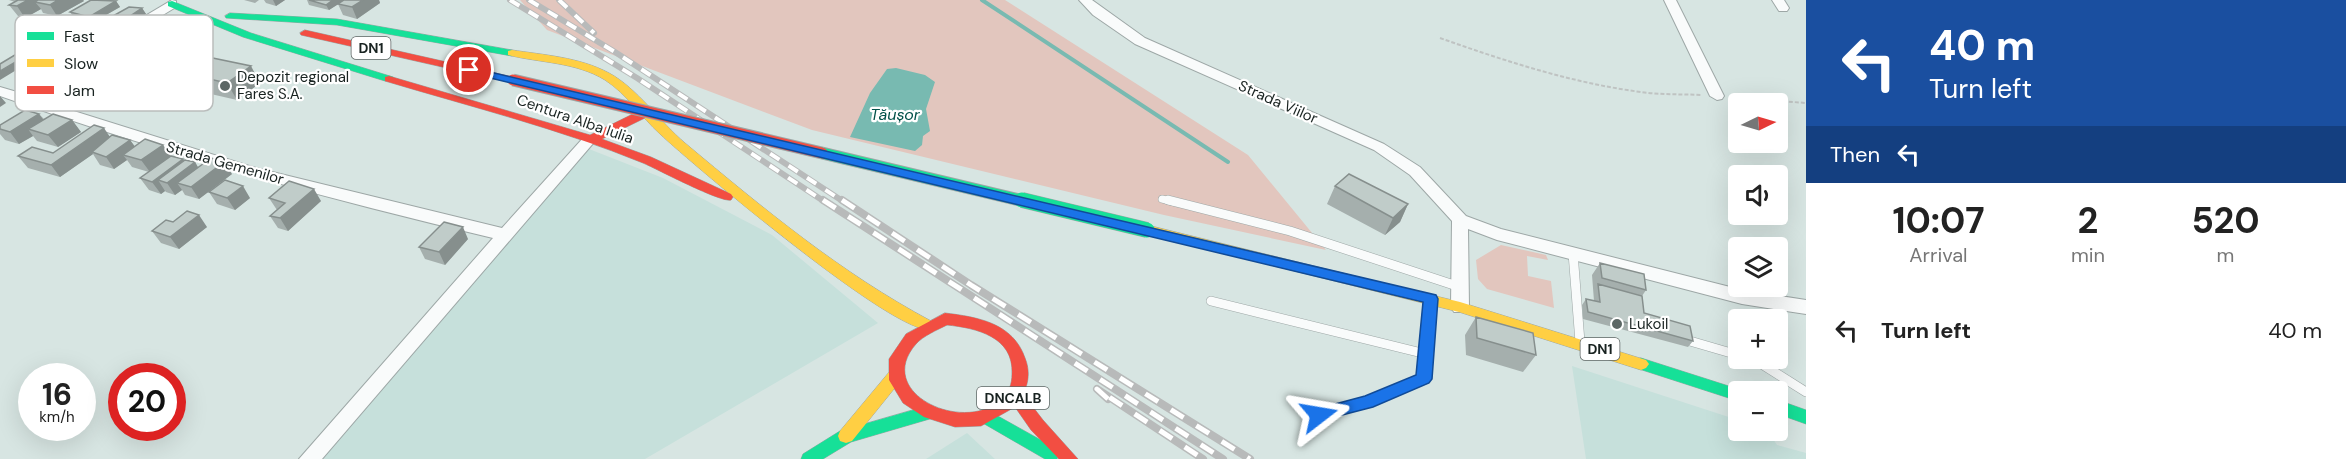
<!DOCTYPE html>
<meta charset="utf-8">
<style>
:root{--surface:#fff;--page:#f2f2f2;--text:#222;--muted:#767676}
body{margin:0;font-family:"DM Sans",sans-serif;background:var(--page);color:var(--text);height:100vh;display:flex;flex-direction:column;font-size:22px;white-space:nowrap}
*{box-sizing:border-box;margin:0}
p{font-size:20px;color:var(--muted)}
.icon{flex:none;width:33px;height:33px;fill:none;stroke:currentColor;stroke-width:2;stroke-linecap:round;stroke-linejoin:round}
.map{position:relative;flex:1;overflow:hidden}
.sheet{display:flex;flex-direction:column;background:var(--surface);width:540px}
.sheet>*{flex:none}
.hud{background:#1a4fa0;color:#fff;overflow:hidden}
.needle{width:39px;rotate:85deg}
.controls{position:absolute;left:1728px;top:93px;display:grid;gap:12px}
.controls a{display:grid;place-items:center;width:60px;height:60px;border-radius:6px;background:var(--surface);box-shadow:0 6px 24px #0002;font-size:30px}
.speed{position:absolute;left:18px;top:363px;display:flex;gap:12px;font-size:30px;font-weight:700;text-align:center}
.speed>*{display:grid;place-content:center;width:78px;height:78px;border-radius:50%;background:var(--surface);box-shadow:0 6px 24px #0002;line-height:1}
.speed small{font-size:15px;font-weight:400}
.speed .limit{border:9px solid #d22;background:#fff;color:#111}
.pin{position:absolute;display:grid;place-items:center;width:51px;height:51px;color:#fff;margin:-26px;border:3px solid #fff;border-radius:50%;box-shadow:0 2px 6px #0007}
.me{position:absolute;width:66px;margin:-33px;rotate:76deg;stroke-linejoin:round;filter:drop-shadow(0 0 4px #0008)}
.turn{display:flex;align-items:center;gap:21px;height:126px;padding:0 24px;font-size:27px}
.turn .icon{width:78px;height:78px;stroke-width:2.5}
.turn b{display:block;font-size:42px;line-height:51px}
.then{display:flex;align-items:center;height:57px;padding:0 24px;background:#0003;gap:12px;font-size:22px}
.eta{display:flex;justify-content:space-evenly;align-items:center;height:102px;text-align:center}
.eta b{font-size:36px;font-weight:700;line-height:42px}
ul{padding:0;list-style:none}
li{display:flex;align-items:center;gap:18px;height:90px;padding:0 24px}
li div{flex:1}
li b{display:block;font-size:22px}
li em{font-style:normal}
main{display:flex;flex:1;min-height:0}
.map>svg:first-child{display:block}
</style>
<main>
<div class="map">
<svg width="1806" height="459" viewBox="0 0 1806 459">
<rect width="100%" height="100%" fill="#d7e5e2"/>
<path fill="#c6e0db" d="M589,149l74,29 109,57 106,88 -233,136h-327z
M1572,366l166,54v10l30,1 9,14 29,8v6h-220z
M967,433l28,26h-69z"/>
<path fill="#e2c6be" d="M520,0h485l243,155 78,95 -162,-35 -352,-85 -265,-100z
M1501,245l45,10 2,5 -21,-4 1,20 23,5 3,27 -67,-19 -9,-10 -2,-19z"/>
<path fill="#78bab1" d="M896,68l29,7 10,7 -9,27 4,22 -7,5 -1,9 -7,6 -65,-14 20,-44 17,-24z"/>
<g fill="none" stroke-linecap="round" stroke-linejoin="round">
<path stroke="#78bab1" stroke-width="4" d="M982,0l246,162"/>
<defs>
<path id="lane-far1" d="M1162,199l12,3"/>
<path id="lane" d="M1168,200l122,31 170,56
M1573,253l7,89
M1211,301l215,53
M1683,339l55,16
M1752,358l54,34
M1319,415l48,-13 57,-23 7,-80"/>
<path id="street" d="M172,0l4,1v6l-147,90 227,71 246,60 82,-91h10l2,3 -274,319h-23l194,-221c-167,-39 -332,-85 -493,-142v-9l17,5z
M1079,0h13l53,38 239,106 36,23 46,49 35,13 241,61 64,10v14l-64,-10 -245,-64 -29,-11 1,78 -3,5h-12l-3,-5 1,-86 -42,-46 -36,-25 -239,-106 -42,-29z
M1664,0h12l48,96 -2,3 -5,1 -7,-4z
M1772,0h12l5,8 -2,3h-8z"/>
<path id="fast" d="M172,1l79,32 142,44 2,2 -2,2h-8l-142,-44 -75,-31v-4z
M230,13l107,6 175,31 5,3 -5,3 -175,-31 -111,-7 -1,-2z
M1641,358l97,31 6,3h-6v9l-102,-33 -3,-4 3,-4z
M1778,400l28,10v14l-28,-10z
M927,406l6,2 2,5 -2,5 -82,24 -28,17h-22l2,-5 37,-23z
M987,410l70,39 2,5 -2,5h-12l-64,-37 -2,-5 2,-5z"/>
<path id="slow" d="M512,50c32,5 67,7 97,23 28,15 51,49 76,70 79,66 156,130 246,178l2,4 -2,4c-32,10 -239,-165 -271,-195 -19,-17 -33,-40 -55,-54 -29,-18 -65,-17 -97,-25v-4z
M1147,225l313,77 186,58 3,4 -3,4 -5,2 -182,-58 -317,-79 -2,-3 2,-3z
M896,369l6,2 2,4 -2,4 -50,62 -6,2 -6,-2 -2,-5 2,-5 50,-60z"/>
<path id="jam" d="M305,30l208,47 6,3 -6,3 -212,-48 -1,-2z
M389,76l201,59 51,-25h8l2,3 -2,3 -47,23 49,18 80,37 2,3 -2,3c-10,3 -74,-31 -88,-37 -83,-34 -171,-56 -258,-82v-4z
M945,313c33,4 68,10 80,45 5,12 4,25 -2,36l20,26 35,39h-19l-28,-29 -16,-23 -34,19 -26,1 -31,-10 -21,-14 -14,-23v-21l17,-25zM947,325c30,3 67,12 65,49 0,10 -3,18 -10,25 -38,36 -129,-6 -86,-55 7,-8 21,-14 31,-19z"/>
</defs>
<use href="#lane-far1" stroke="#9da7a6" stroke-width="8"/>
<use href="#lane" stroke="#9da7a6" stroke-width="10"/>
<use href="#street" stroke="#9da7a6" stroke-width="2"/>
<use href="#fast" stroke="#9da7a6" stroke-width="1"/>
<use href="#slow" stroke="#9da7a6" stroke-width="1"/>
<use href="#jam" stroke="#9da7a6" stroke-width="1"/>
<path stroke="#bfc3c2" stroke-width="2" stroke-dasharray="4 2" stroke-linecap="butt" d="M1440,38c65,23 132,45 201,54 20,3 40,2 60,3
M1729,97l77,6"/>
<use href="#lane-far1" stroke="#f9fbfb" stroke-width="7"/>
<use href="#lane" stroke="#f9fbfb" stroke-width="9"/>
<use href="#street" fill="#f9fbfb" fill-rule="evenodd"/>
<use href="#fast" fill="#16e098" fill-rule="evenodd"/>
<use href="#slow" fill="#ffcf43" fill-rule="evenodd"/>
<use href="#jam" fill="#f24e42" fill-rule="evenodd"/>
<defs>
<path id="rail-far1" d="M510,0l127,78 188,124
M529,0l86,52 229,150
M559,0l35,33"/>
<path id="rail" d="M823,200l400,259
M842,200l129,85 279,174
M1108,399l-11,-10 106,70"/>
</defs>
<use href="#rail-far1" stroke="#b8baba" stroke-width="6"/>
<use href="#rail" stroke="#b8baba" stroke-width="8"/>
<use href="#rail-far1" stroke="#fff" stroke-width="4" stroke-dasharray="11" stroke-linecap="butt"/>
<use href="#rail" stroke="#fff" stroke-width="5" stroke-dasharray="15" stroke-linecap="butt"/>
<defs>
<path id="fast-bridge-far1" d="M822,153l206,49"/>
<path id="fast-bridge" d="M1022,200l125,30"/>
<path id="jam-bridge" d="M513,80l309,73"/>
</defs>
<use href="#fast-bridge-far1" stroke="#9da7a6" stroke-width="13" stroke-linecap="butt"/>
<use href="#fast-bridge" stroke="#9da7a6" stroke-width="16" stroke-linecap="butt"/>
<use href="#jam-bridge" stroke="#9da7a6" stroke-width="13" stroke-linecap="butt"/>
<use href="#fast-bridge-far1" stroke="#16e098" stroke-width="11"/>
<use href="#fast-bridge" stroke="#16e098" stroke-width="15"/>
<use href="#jam-bridge" stroke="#f24e42" stroke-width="11"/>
</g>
<path fill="#a5afad" d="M9,0h74l1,1 -27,15 -14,-3 -2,-4 -16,9 -7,-2 -9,-11 6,-3z
M244,0h15l-4,3z
M264,0h21l-9,6 -10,-3z
M307,0h72l1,3 -23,16 -14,-4 -5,-11 -9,6 -20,-5z
M116,1l4,6 -28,16 -18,-5 -4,-6z
M142,8l4,6 -31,20 -9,-3 -3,-6 2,-1 -1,-3z
M178,72l82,11 -23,17 -48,-11z
M39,114l5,5 28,1 9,12 -23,15 -21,-6 -4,-5 -14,8 -14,-4 -5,-6v-9z
M110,136l20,4 5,7 28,-2 8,11 12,3 1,2 11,1 3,6 34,6 -33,25 -14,-4 -3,-5 -7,5 -9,-3 -1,-1 -4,3 -12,-4 -9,-12 9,-6 -17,-5 -5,-7 -13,9 -14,-4 -7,-11 -33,23 -32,-9 -10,-12 35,-3z
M1335,186l73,18 -8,18 -15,13 -58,-31z
M209,192l41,6 -15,12 -18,-6z
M269,198l52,3 -33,30 -10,-3 -8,-12 7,-6z
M173,222l34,5 -28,22 -18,-6 -9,-12z
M468,239l-23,26 -20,-6 -6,-12z
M1600,263l46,27 -4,6 2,17 49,28 -5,6 -105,-28 -1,-14 4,-6 8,2 -2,-26z
M1476,317l60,38 -13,17 -57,-17 -1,-20z"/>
<path fill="#868f8d" d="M28,0h29l-22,2 6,7 -16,9 -8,-12z
M58,0h25l1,1 -27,15 -7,-11z
M273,0h12l-9,6z
M333,0h12l-16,10 -3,-5z
M363,0h16l1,3 -23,16 -5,-12z
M116,1l4,6 -28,16 -3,-6z
M142,8l4,6 -31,20 -3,-6z
M31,53l5,5 -36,22v-9z
M251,66l9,17 -23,17 -10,-17z
M0,96l6,7 -6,4z
M39,114l9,12 -20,3 5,7 -14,8 -9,-12z
M72,120l9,12 -23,15 -10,-12z
M104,128l8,12 -20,12 1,2 -33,23 -9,-12z
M130,140l9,12 -16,3 4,5 -13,9 -8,-12z
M163,145l8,12 -21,15 -9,-12z
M183,159l5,8 7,-5 7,12 -25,9 5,7 -7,5 -8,-12 -9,-3 7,11 -4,3 -9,-12z
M224,162l8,12 -33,25 -8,-12z
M243,186l7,12 -15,12 -8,-12z
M314,189l7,12 -33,30 -8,-13z
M1408,204l-8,18 -15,13 8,-17z
M199,215l8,12 -28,22 -9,-12z
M463,227l5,12 -23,26 -6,-13z"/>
<path fill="#c0ccc9" stroke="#868f8d" stroke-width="1.5" d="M18,0h10l-11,6 -8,-1z
M38,0h20l-8,5 -15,-3z
M91,0l25,1 -27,16 -19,-5z
M309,0h24l-7,5z
M344,0h19l-11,7 -14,-3z
M129,7l13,1 -30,20 -9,-3 5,-3 -4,-1z
M23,50l8,3 -31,18v-7z
M203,56l48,10 -24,17 -49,-11z
M25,110l14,4 -29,18 -10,-3v-4z
M53,114l19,6 -24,15 -20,-6z
M94,125l10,3 -53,37 -33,-9 14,-9 21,6z
M112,135l18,5 -24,17 -14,-5z
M145,139l18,6 -22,15 -18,-5z
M171,156l12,3 -31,23 -12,-4z
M211,158l13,4 -33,25 -14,-4z
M185,160l10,2 -28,21 -9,-3z
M1349,174l59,30 -15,14 -58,-32z
M225,180l18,6 -16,12 -18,-6z
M289,181l25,8 -34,29 -10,-2 15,-13 -16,-5z
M187,211l12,4 -29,22 -18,-6 14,-11 7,2z
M444,222l19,5 -24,25 -20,-5z
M1600,263l44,11 2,16 -44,-12z
M1598,284l44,12 2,17 46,13 3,15 -105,-29 -2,-13 14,3z
M1476,317l57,16 3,22 -59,-17z"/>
<path fill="#1a73e8" stroke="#114b97" stroke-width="1.5" d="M469,67l967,228 2,4 -6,80 -3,4 -56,24 -54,14 -6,-2 -3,-4 3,-5 52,-14 51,-21 7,-73 -958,-230v-4z"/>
<g fill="#5c6765" stroke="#fff" stroke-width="2">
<circle cx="225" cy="86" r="6"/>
<circle cx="1617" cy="324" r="6"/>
</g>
<g text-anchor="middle" stroke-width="4.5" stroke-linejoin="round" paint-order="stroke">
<g fill="#fff" stroke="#5e6564" stroke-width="1.5">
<rect x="351.5" y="37" width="39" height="22" rx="4.5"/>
<rect x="1580.5" y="338" width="39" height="22" rx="4.5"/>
<rect x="977" y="387" width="72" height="22" rx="4.5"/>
</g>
<g font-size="14" font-weight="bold" fill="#192321">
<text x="371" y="53">DN1</text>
<text x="1600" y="354">DN1</text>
<text x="1013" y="403">DNCALB</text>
</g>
<g font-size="15" fill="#192321" stroke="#fff" text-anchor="start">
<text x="237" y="82">Depozit regional<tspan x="237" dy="17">Fares S.A.</tspan></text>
<text x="1629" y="329">Lukoil</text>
</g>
<g font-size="15" fill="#192321" stroke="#fff">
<text transform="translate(1278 102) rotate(24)" y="5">Strada Viilor</text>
<text transform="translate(575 119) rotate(19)" y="5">Centura Alba Iulia</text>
<text transform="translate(225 163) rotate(16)" y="5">Strada Gemenilor</text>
</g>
<g font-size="16" font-style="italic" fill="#005149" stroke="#fff">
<text x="895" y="120">Tăușor</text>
</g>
</g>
<rect x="15" y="15" width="198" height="96" rx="9" fill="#fff" stroke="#babdbc" stroke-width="1.5"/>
<rect x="27" y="32" width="27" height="8" fill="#16e098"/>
<rect x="27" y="59" width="27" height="8" fill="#ffcf43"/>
<rect x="27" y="86" width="27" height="8" fill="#f24e42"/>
<g font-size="16" fill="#192321">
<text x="64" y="42">Fast</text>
<text x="64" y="69">Slow</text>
<text x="64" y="96">Jam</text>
</g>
</svg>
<div class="controls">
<a><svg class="needle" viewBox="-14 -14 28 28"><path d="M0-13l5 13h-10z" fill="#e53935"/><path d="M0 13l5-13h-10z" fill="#767676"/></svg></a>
<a><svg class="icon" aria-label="sound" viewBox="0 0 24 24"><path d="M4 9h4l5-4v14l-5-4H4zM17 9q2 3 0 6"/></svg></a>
<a><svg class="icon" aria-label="layers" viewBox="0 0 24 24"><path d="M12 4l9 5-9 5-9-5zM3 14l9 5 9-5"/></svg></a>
<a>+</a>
<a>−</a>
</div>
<div class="speed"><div>16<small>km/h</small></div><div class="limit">20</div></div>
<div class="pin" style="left:469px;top:70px;background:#d93025"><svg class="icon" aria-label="arrive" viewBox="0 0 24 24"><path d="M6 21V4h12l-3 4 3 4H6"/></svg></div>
<svg class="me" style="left:1319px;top:415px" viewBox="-20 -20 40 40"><path d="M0-17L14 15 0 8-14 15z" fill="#1a73e8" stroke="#fff" stroke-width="4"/></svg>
</div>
<section class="sheet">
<div class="hud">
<div class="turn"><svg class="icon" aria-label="left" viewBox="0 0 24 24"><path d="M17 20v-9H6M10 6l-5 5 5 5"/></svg><div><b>40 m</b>Turn left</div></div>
<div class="then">Then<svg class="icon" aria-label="left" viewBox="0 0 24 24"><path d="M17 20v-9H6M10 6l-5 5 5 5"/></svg></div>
</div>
<div class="eta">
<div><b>10:07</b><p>Arrival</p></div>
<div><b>2</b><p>min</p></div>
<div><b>520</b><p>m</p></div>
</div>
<ul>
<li><svg class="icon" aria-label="left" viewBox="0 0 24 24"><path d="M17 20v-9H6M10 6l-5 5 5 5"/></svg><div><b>Turn left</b></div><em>40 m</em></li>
</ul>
</section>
</main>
